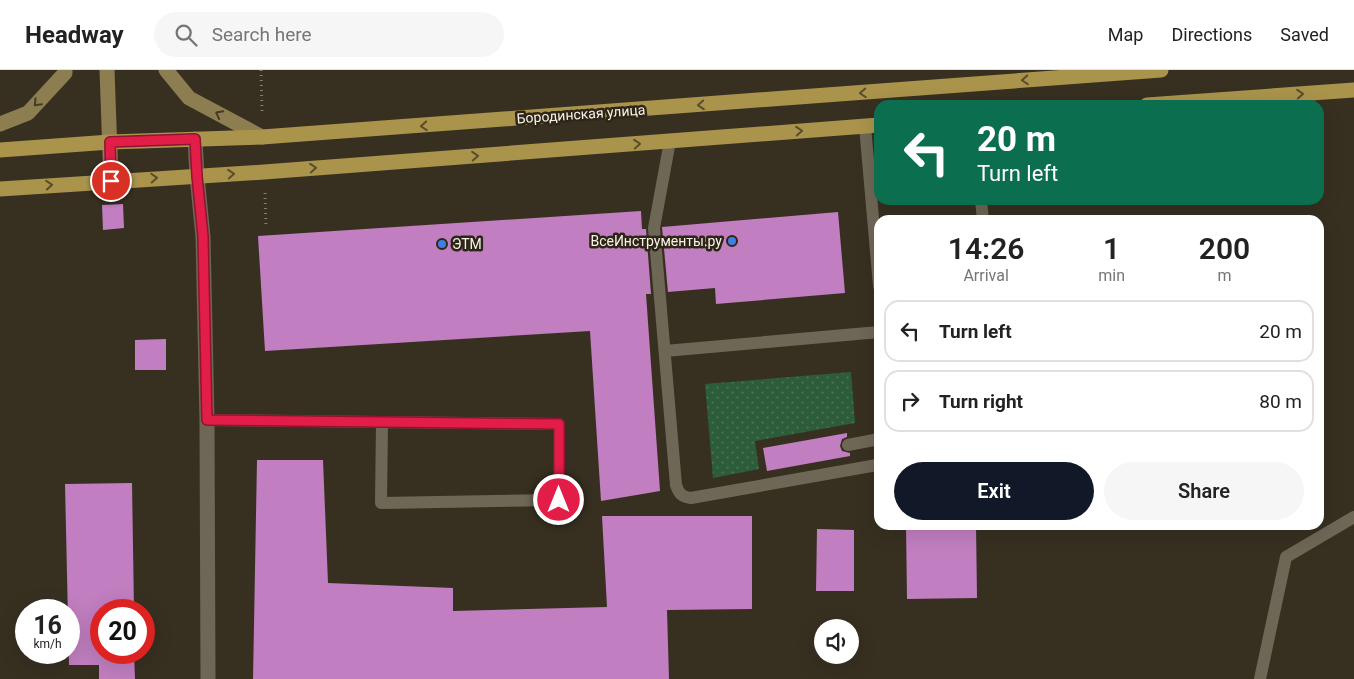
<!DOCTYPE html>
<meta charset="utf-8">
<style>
:root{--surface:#fff;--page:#f6f6f6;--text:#222;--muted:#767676;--line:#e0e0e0;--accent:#111827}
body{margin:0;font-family:Roboto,sans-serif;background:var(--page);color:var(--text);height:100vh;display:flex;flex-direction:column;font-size:19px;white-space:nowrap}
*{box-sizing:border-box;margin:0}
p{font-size:16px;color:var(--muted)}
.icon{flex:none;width:28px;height:28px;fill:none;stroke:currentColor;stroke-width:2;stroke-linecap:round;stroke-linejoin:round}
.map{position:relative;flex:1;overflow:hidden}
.details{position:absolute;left:874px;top:145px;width:450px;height:315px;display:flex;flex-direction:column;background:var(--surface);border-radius:15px;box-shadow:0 5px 20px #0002}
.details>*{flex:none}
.banner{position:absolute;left:874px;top:30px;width:450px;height:105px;border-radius:15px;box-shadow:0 5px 20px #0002;background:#0b6e4f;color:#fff;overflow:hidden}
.tools{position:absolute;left:814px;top:549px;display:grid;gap:10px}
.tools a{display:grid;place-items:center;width:45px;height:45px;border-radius:50%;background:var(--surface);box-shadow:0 5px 20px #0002;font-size:25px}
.speed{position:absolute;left:15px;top:529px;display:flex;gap:10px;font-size:25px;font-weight:700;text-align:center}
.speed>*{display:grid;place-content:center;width:65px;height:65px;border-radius:50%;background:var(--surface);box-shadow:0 5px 20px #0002;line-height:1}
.speed small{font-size:12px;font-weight:400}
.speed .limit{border:8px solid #d22;background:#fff;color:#111}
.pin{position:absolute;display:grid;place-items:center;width:42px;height:42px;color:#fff;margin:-21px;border:2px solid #fff;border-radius:50%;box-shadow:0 1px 5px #0007}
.me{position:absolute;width:55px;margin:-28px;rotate:0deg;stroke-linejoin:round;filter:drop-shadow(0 0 4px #0008)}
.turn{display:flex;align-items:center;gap:18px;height:105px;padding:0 20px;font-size:22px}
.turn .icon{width:65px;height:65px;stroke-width:2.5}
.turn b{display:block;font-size:35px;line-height:42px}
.eta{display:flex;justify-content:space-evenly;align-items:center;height:85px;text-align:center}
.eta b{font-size:30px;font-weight:600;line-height:35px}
.cta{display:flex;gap:10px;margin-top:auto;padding:10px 20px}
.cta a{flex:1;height:58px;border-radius:30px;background:var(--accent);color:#fff;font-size:20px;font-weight:600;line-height:58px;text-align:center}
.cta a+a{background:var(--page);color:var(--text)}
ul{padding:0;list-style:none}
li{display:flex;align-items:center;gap:15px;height:62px;margin:0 10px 8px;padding:0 10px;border:2px solid var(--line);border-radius:15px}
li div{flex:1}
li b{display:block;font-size:19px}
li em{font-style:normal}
header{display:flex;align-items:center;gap:30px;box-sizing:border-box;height:70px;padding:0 25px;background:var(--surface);border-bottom:1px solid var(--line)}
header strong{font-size:24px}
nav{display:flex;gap:28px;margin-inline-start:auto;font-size:18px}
.search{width:350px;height:45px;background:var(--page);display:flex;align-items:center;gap:12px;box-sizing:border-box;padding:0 18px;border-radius:28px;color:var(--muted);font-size:19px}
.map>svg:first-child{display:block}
</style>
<header>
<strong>Headway</strong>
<div class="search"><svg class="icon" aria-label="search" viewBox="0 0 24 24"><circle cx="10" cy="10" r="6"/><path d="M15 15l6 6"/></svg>Search here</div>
<nav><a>Map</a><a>Directions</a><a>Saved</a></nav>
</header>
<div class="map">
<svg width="1354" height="609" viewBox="0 0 1354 609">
<defs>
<pattern id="grass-dots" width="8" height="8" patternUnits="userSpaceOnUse" patternTransform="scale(1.25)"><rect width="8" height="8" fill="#2c5c3a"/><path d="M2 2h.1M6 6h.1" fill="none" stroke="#4b7457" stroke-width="1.8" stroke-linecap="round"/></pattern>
</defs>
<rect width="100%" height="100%" fill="#373021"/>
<path fill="url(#grass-dots)" d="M851,302l4,51 -100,18 4,28 -46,9 -8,-94z"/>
<path fill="#c17ec0" d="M123,134l1,24 -21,2 -1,-25z
M641,141l1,18h4l5,65h-5l14,197 -59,10 -11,-170 -325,20 -7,-115z
M838,142l7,81 -129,11 -1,-16 -47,4 -6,-65z
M166,269v31h-31v-30z
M847,363v4l-5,2 -2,7 2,5 8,2v3l-83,15 -4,-23z
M257,390h66l5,123 125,5v23l154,-4 -5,-91h150v93l-85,1 2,69h-416z
M132,413l2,127h-33v42h33l1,27h-36v-14h-30l-4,-181z
M906,455h70l1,73 -70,1z
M817,459l37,1v61h-38z"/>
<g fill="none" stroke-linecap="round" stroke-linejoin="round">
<path stroke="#857f72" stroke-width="3" stroke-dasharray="1 4" stroke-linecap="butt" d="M261,0l1,42
M265,123l1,35"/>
<path stroke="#6f6756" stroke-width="12" d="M865,56l14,160
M670,71l-16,87 22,257c3,9 6,12 15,13l186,-33 2,-3
M981,130l2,20
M665,281l214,-19
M207,350l352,4v76l-178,3 1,-80
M848,375l31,-6
M1260,609l26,-122 68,-40"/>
<path stroke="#6f6756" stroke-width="15" d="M195,69l2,37 6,61 4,183 1,259"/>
<path stroke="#8d7e51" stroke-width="15" d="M107,0l4,111
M166,0l23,28 73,39
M0,54l28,-11 37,-40v-3"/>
<path stroke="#aa944c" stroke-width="15" d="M1147,35l207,-15
M0,80l110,-8 152,-5 899,-67
M0,119l264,-17 615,-47"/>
</g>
<defs><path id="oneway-chevron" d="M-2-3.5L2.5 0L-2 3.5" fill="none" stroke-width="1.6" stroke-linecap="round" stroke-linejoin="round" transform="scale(1.25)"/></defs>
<g stroke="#594c2a">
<use href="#oneway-chevron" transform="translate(1025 10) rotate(176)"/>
<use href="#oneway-chevron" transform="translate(863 23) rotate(176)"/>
<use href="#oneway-chevron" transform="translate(1300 24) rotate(-4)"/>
<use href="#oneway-chevron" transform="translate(701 35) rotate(176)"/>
<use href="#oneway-chevron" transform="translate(424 56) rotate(176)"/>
<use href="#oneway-chevron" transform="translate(799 61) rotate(-4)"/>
<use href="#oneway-chevron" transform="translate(637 74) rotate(-4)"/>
<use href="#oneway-chevron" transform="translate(475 86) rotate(-4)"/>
<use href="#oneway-chevron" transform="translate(313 98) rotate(-4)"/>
<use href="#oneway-chevron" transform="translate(231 104) rotate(-4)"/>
<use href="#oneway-chevron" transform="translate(154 108) rotate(-3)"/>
<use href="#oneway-chevron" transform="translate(49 115) rotate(-4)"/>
</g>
<g stroke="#453c26">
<use href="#oneway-chevron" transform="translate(37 33) rotate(133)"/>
<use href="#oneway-chevron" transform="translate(219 44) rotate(-152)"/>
</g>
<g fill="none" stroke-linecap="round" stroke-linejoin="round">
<defs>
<path id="route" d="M111,111l-1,-39 85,-3 2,37 6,60 4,184 352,4v76"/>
</defs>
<use href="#route" stroke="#92132f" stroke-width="12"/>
<use href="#route" stroke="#e11d48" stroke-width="9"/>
</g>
<g fill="#3f7fe0" stroke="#2d2617" stroke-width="2">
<circle cx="732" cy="171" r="5"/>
<circle cx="442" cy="174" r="5"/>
</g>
<g text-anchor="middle" stroke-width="5" stroke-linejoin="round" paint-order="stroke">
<g font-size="14" fill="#f8f3ea" stroke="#2d2617">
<text transform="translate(581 44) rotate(-4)" y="5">Бородинская улица</text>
</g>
<g font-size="14" fill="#f8f3ea" stroke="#2d2617" text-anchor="end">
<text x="722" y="176">ВсеИнструменты.ру</text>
<text x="452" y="179" text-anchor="start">ЭТМ</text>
</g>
</g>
</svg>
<div class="tools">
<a><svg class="icon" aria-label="sound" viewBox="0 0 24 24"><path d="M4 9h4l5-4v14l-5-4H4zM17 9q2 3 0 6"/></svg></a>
</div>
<div class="speed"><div>16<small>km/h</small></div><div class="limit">20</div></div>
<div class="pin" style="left:111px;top:111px;background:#d93025"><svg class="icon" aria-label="arrive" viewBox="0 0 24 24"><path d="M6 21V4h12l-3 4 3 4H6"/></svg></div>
<svg class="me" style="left:559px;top:430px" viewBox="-20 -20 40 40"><circle r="17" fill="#e11d48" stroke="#fff" stroke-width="3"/><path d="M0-11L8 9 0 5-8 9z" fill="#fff"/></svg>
<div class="banner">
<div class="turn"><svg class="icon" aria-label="left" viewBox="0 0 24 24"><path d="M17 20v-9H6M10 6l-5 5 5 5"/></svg><div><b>20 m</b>Turn left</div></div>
</div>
<section class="details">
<div class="eta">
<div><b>14:26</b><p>Arrival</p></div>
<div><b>1</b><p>min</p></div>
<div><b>200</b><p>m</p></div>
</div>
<ul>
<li><svg class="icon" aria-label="left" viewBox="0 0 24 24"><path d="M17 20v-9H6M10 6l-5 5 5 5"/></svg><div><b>Turn left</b></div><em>20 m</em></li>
<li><svg class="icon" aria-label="right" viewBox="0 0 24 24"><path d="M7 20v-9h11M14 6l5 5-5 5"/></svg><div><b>Turn right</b></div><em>80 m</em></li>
</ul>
<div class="cta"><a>Exit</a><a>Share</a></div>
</section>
</div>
